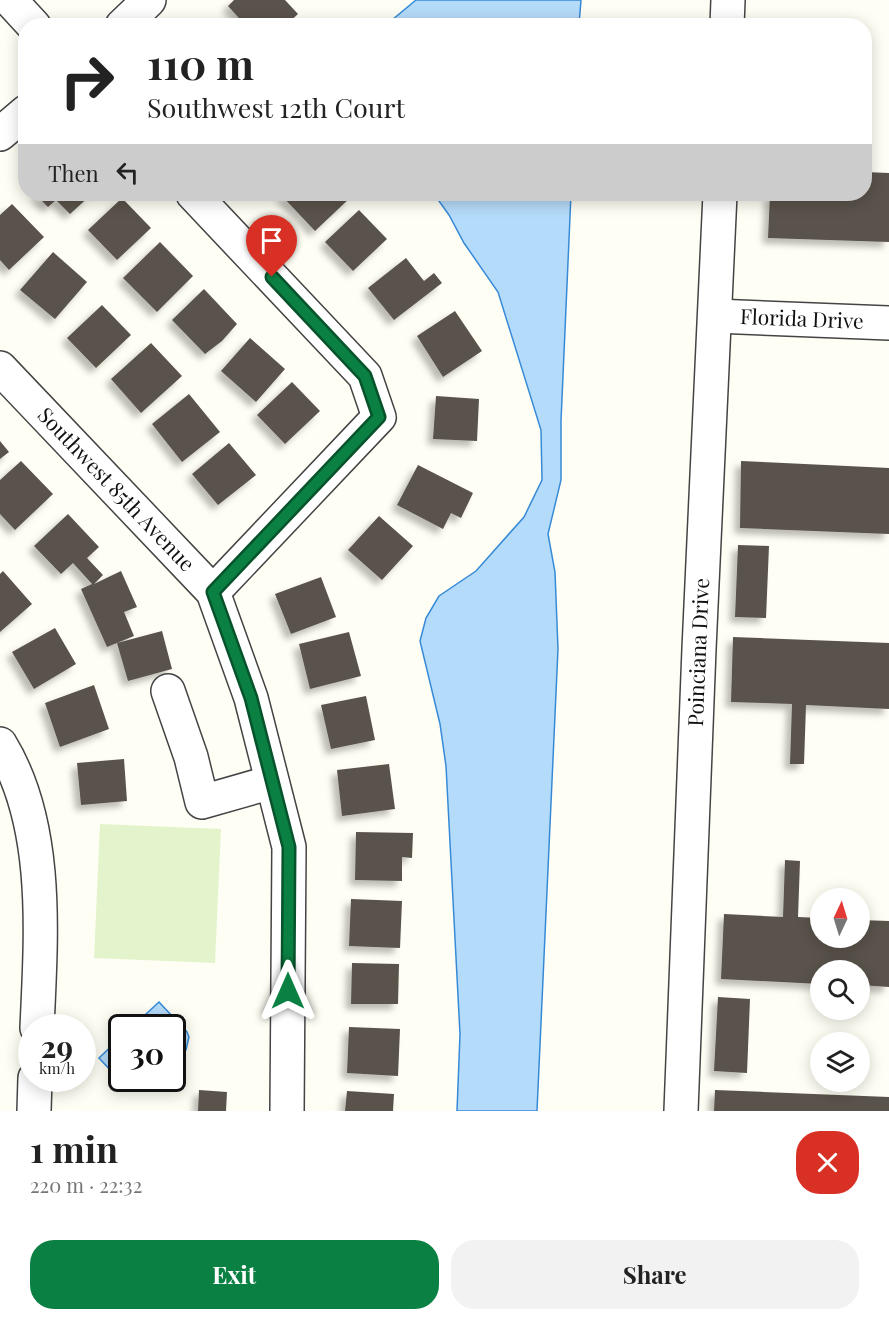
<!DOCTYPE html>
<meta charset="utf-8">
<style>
:root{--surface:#fff;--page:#f2f2f2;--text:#222;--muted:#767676;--accent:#0b8043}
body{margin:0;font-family:"Playfair Display",serif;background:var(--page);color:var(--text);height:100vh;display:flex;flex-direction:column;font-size:22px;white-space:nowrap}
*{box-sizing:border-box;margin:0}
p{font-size:20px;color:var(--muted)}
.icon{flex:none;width:33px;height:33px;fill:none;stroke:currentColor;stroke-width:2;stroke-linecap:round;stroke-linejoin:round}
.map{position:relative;height:1111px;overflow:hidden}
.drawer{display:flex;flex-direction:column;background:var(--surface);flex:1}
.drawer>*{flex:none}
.banner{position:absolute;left:18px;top:18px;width:854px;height:183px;border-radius:24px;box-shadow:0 3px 15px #0003;background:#fff;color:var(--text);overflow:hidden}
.needle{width:39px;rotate:4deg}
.controls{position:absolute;left:810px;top:888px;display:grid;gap:12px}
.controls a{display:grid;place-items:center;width:60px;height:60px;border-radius:50%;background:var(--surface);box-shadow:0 3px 15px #0003;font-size:30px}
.speed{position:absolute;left:18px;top:1014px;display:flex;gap:12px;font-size:30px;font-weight:700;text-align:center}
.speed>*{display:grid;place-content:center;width:78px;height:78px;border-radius:50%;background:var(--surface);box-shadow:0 3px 15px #0003;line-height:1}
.speed small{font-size:15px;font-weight:400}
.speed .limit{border:3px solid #111;border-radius:9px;background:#fff;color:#111}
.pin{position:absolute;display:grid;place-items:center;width:51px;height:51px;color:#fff;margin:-62px -26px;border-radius:50% 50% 50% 0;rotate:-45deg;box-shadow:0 0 6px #0007}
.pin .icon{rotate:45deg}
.me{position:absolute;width:66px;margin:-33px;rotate:0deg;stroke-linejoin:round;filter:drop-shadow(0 0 4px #0008)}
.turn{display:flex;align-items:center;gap:21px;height:126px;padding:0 30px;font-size:27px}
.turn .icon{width:78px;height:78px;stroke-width:2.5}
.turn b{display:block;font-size:42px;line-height:51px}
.then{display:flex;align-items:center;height:57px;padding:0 30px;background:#0003;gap:12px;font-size:22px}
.round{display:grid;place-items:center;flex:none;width:63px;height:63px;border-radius:24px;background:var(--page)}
.overview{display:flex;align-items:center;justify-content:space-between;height:102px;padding:0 30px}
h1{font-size:36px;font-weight:700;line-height:45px}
.button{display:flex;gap:12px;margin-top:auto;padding:12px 30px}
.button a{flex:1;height:69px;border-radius:24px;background:var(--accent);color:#fff;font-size:24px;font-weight:700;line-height:69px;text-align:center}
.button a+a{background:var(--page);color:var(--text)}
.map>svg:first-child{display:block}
</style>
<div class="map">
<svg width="889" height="1111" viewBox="0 0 889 1111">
<defs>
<filter id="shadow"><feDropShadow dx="-5.5" dy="5.5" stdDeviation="3" flood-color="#0004"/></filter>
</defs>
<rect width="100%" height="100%" fill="#fffef4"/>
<path fill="#e3f4cc" d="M100,824l121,5 -6,134 -121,-5z"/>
<path fill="#b5dbfa" stroke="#368ad7" stroke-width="1.5" d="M416,0h165l-2,25h-193z
M434,194h137l-10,227v59l-13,54 7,38 3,77 -21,462h-80l3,-77 -14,-268 -6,-42 -20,-83 6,-23 13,-22 37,-25 48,-54 18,-37 -1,-50 -43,-138 -34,-49 -15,-28z
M159,1002l28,30 2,5 -3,13 -5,2 -8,-2 -1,-22 -40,-1z
M121,1037l1,41 15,1 -10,9 -28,-30z"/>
<path fill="#5a534c" filter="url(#shadow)" d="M234,0h51l13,14 -13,12h-39l-18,-20z
M864,172l25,1v69l-121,-4 2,-44h94z
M35,194h57l-22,20 -14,-14 -8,7z
M282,194h66l3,3 -36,34 -34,-36z
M122,198l29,30 -34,32 -29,-30z
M12,204l32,33 -35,33 -9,-10v-45z
M359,210l28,29 -34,32 -28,-29z
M160,242l33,34 -36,36 -34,-34z
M53,252l34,30 -32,37 -35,-29z
M406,258l18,23 10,-8 8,10 -48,37 -26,-32z
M204,289l33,35 -15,17 -17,13 -33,-34z
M102,305l29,30 -35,33 -29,-30z
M455,311l27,40 -39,26 -26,-41z
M250,338l35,31 -29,33 -35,-31z
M151,343l31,33 -41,37 -30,-34z
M292,382l28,29 -35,33 -28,-29z
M189,394l31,38 -38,30 -30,-38z
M436,396l43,3 -2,42 -44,-2z
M0,441l9,11 -9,7z
M229,443l27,32 -38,30 -26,-31z
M21,461l32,33 -38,36 -15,-16v-34z
M741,461l148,7v66l-149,-6z
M418,465l55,28 -12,25 -10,-5 -8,16 -46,-24z
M68,514l31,33 -12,11 16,17 -9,9 27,-13 16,36 -13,5 10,24 -27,11 -26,-58 11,-5 -19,-21 -12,11 -27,-28z
M379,516l34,30 -31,34 -34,-30z
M738,545l31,1 -3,72 -31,-1z
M3,571l29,33 -32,28v-58z
M321,577l15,40 -45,17 -16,-40z
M55,628l21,36 -42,25 -22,-37z
M162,631l10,38 -44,12 -11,-38z
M349,632l12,44 -51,13 -11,-45z
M733,637l156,6v66l-83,-4 -2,59h-14l2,-60 -61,-2z
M94,685l15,44 -49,18 -15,-44z
M366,696l9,44 -44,9 -10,-44z
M124,759l3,42 -46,4 -4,-42z
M389,764l6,45 -53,7 -5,-46z
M356,832l57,1 -1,25 -10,-1v24l-47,-1z
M785,860l15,1 -2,56 22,1v20h40v-18l29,1v66l-29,-2v-15h-40v14l-99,-5 3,-65 59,3z
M351,899l51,2 -2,47 -51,-2z
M352,963l47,1 -1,40h-47z
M718,997l32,2 -3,74 -33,-2z
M349,1027l51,2 -2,47 -51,-3z
M199,1090l28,2 -1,19h-28z
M715,1090l174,7v14h-175z
M347,1091l47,3 -1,17h-48z"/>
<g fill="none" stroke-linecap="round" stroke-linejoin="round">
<defs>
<g id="minor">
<path d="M10,0l24,26"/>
<path d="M122,26l27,-26"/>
<path d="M727,26l1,-26"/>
<path d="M0,134l26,-22"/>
<path d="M193,194l172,182 14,41 -166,175"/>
<path id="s1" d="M715,316l174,7"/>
<path id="s2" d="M0,368l213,224 38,106 38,149 -2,264"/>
<path d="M168,691l23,66 11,45 70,-20"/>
<path d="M0,744c50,81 41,192 37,284"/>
<path d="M34,1111l1,-33"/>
<path id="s3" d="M681,1111l18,-462 21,-455"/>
</g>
</defs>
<use href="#minor" stroke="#444" stroke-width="36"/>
<use href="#minor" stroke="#fff" stroke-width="33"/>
</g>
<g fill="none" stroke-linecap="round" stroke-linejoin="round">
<defs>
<path id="route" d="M272,277l93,99 14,41 -166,175 38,106 38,149 -1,144"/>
</defs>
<use href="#route" stroke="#07532c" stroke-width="15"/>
<use href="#route" stroke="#0b8043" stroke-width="10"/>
</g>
<g text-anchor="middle" stroke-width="6" stroke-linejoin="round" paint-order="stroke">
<g font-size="21" fill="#111" stroke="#fff">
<text dy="7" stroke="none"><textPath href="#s1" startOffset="87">Florida Drive</textPath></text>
<text dy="7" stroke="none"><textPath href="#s2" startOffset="168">Southwest 85th Avenue</textPath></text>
<text dy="7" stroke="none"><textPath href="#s3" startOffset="459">Poinciana Drive</textPath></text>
</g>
</g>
</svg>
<div class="controls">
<a><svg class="needle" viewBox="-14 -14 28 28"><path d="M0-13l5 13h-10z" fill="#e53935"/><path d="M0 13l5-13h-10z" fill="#767676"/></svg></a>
<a><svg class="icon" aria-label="search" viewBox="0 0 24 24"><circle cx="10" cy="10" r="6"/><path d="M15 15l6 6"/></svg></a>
<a><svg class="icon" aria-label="layers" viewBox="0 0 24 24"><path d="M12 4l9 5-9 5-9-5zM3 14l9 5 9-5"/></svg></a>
</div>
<div class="speed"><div>29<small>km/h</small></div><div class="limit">30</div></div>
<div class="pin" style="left:272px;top:277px;background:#d93025"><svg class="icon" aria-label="arrive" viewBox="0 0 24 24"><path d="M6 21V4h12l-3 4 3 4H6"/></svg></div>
<svg class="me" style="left:288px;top:991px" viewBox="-20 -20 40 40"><path d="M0-17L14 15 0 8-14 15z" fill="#0b8043" stroke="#fff" stroke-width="4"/></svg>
<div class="banner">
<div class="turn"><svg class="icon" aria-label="right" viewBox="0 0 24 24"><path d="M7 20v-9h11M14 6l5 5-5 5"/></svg><div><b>110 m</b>Southwest 12th Court</div></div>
<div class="then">Then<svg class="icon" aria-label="left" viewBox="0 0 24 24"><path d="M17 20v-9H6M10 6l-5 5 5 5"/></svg></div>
</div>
</div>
<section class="drawer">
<div class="overview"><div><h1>1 min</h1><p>220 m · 22:32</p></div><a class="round" style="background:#d93025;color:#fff"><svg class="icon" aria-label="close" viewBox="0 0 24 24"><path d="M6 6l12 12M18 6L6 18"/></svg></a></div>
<div class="button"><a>Exit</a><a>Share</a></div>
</section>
